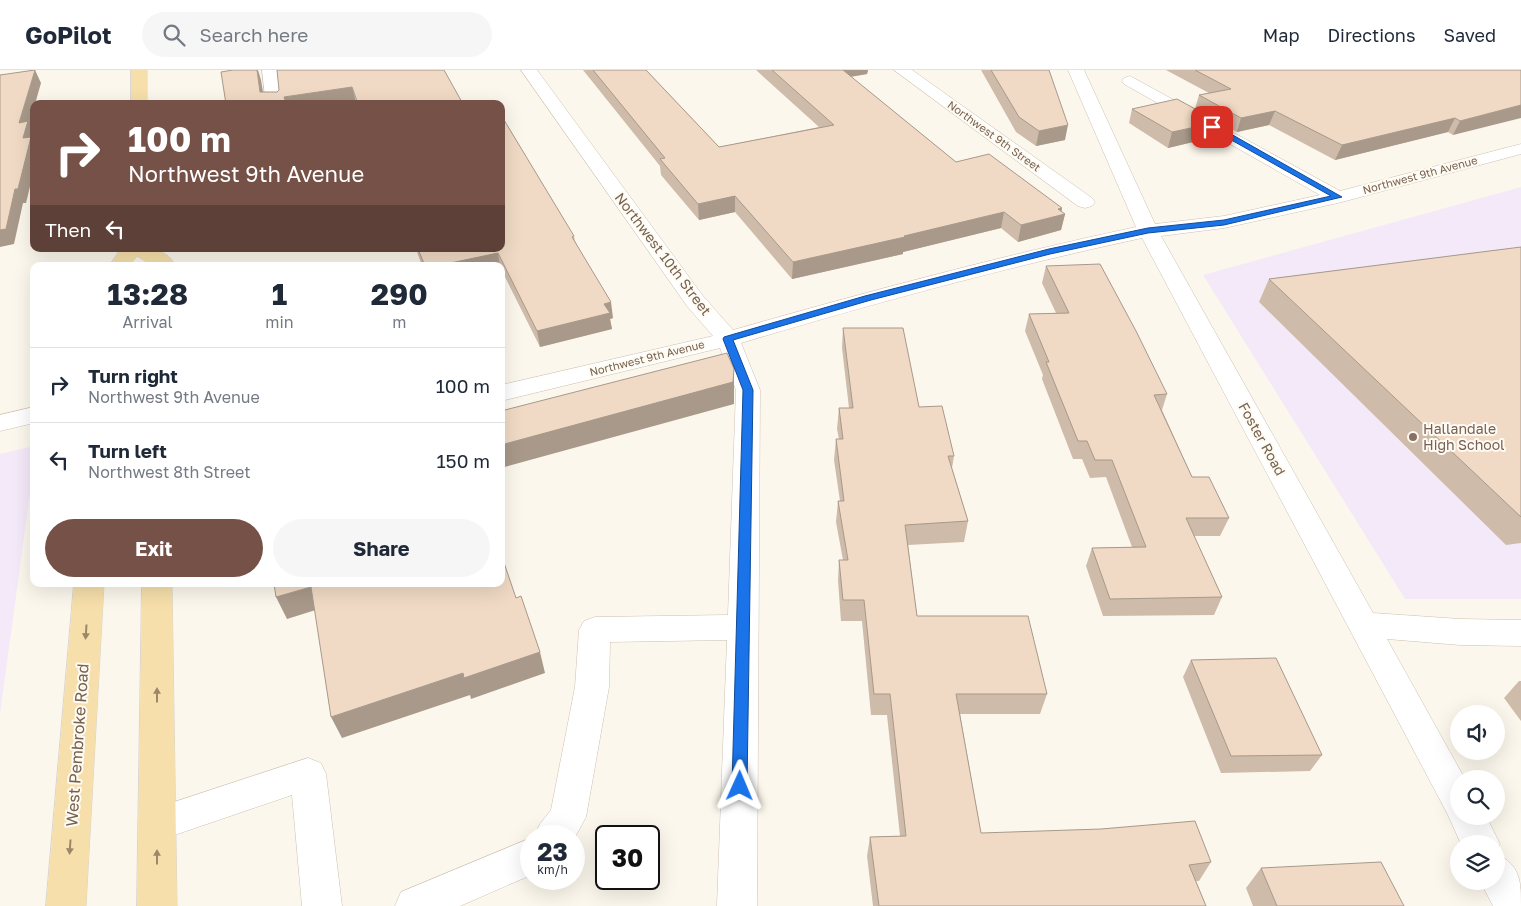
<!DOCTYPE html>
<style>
:root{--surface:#fff;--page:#f6f6f7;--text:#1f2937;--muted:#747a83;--line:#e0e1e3;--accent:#755147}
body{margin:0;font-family:"Golos Text",sans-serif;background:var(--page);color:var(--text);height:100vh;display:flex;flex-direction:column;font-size:19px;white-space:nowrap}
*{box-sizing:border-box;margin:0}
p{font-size:16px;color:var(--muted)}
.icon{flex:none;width:28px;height:28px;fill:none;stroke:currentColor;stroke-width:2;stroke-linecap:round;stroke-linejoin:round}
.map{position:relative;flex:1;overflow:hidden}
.side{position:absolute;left:30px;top:192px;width:475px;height:325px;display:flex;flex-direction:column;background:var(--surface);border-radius:10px;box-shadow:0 5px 20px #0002}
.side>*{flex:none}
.guide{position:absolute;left:30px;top:30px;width:475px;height:152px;border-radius:10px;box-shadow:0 5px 20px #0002;background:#755147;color:#fff;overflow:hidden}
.fabs{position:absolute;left:1450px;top:635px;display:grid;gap:10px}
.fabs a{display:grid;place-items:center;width:55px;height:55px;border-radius:50%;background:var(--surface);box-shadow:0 5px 20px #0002;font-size:25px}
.speed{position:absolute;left:520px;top:755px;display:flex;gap:10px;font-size:25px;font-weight:700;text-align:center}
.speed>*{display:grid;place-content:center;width:65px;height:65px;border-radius:50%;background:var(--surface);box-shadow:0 5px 20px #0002;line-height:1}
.speed small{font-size:12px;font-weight:400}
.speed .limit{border:2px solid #111;border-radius:8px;background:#fff;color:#111}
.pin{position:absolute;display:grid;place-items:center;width:42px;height:42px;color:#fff;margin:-21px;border-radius:10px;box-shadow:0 2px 8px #0006}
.me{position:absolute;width:55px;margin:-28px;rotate:1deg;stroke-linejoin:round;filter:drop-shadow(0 0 4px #0008)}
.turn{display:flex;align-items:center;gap:18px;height:105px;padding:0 15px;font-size:22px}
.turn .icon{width:65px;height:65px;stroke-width:2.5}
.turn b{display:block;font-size:35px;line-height:42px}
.then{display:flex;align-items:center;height:48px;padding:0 15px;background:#0003;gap:10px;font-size:19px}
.eta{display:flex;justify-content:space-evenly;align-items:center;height:85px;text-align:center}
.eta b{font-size:30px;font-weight:700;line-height:35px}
.cta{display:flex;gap:10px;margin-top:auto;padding:10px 15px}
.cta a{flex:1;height:58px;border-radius:30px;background:var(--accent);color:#fff;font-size:20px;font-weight:700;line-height:58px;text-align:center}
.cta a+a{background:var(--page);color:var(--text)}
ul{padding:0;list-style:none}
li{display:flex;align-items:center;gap:15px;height:75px;padding:0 15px;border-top:1px solid var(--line)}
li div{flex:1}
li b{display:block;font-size:19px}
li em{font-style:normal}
header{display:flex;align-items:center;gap:30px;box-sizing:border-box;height:70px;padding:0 25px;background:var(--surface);border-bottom:1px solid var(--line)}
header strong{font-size:24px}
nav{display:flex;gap:28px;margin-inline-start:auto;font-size:18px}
.search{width:350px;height:45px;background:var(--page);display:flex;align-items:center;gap:12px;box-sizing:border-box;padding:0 18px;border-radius:28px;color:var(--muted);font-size:19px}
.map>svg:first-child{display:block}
</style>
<header>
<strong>GoPilot</strong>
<div class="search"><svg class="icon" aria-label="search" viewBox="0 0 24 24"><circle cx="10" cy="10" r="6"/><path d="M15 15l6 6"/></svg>Search here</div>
<nav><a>Map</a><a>Directions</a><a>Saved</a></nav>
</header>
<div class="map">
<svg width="1521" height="836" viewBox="0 0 1521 836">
<rect width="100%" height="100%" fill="#fcf7ec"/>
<path fill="#f4e9f9" d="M1521,117v412h-116l-202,-324z
M34,376v18l-34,250v-260z"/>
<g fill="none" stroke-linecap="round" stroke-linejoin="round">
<defs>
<path id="minor" d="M262,0h16l4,34h-16z
M521,0h16l166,226 30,34c133,-38 267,-74 403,-103l-68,-157h16l71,154 69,-8 96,-21 -196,-111 -2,-3 2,-3 6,-2 210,115 181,-47v10l-183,49 -114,25 -63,8 212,377 87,6 61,1v26l-61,-1 -73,-6 78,140h-6v37h27l14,28 -4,8v-8h-35l-13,-29 -306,-577c-135,29 -268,65 -401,105l19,47 -3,516h-40l10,-266 -117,2 -1,45 -23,130 -12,22v-3h-40l6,-12 11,-14 24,-123 4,-57 5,-9 11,-4 133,-2 8,-225 -16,-42 -219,53v-16l212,-49 -26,-30z
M894,0h18l180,128 3,4 -3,4 -7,2 -7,-2z
M34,337v16l-34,8v-16z
M308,688l13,5 5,11 16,132h-40l-10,-111 -135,46 -13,-5 -6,-12 6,-12z
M531,768v37l-71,31h-65l6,-14z
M1496,784c25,11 25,28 25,52h-28l-13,-25h16z"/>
<path id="major" d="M131,0h16v34h-16z
M121,179c17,0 47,-4 54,17h-22l-16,-10 -8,10h-20z
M74,514h30l-18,322h-40z
M142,514h30l5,322h-40z"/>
</defs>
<use href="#minor" stroke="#cec0b2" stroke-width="1"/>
<use href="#major" stroke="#d9d3ce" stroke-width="1"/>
<use href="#minor" fill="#fff" fill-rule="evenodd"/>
<use href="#major" fill="#f6dfaa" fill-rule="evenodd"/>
</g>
<path fill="#cebba9" d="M583,0h63l73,77 100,-20 -63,-57h112l-1,4 -16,3 105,85 106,46 -1,3 4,3 -4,16 -43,12 -17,-14 -98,24v2l-111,25 -57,-67 -36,8 -38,-45 -1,-9z
M981,0h68l16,70 -29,6 -20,-14z
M1166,0h355l-68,65 -5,-3 -113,28 -66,-35 -32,7 -18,-9 -5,14 -46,11 -39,-25 3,-14h63l4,-14 10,-2z
M574,166l1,5 38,77 -3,1 2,10 -72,18 -39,-78v-3h-79l-6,-17h85z
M1521,177v296l-15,2 -247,-243 10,-23z
M1046,196l121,128 -5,16 30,67 37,41 -9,18h-26l28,61 -8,18 -111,1 -17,-50 6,-18 40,-1 -26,-70 -16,1 -8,-19h-9l-31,-80 1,-4 -18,-44 4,-17 27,-1 -14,-30z
M843,258l76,79 35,49 -2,12 16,53 -4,21 -56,3 9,71 130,78 -7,20h-80l21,119 230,29 -12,19h-3l10,25h-333l-6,-50 3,-19 30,-1 -13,-121h-16l-9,-94h-21l-3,-40 1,-21h4l-7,-38 2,-21h2l-6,-41 2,-21h3l-2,-10 2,-21h10l-7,-60z
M1191,590l131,95 -12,16 -89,2 -38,-96z
M1519,611h2v40l-17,-23z
M1261,798l143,38h-151l-7,-18z"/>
<path fill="#a8998a" d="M35,0l6,13 -6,21h-1v6l-4,15 4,8v37l-8,33h-3l-9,41 -14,3v2v-19l23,-92 -4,-15z
M257,0h1l3,10 4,24 -5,-12z
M836,0h32l-1,4 -31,5z
M352,17l4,14 -18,3h-52l-2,-7z
M1521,35v13l-68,17 7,-14z
M1275,41l-6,14 -32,7 4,-14z
M1455,48l-7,14 -113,28 7,-15z
M1219,52l-5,15 -46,11 4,-16z
M1068,55l-3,15 -29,6 3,-15z
M735,126v16l-36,8 -1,-16z
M1062,138l-1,7 4,-1 -4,16 -43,12 3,-17 37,-16z
M1004,142l-3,16 -98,24v2l-111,25 1,-17z
M498,183l2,13h-64z
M611,232l2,16 -3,1 2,10 -72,18 -3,-16 67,-27z
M734,299v35l-233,64v-23z
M311,517l11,21 -35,11 -11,-22z
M540,582l5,21 -74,26 -1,-4 -128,43 -11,-21 132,-44z"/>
<path fill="#f0dac5" stroke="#a8998a" d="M35,0l-16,53 9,-2 -5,17 8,-1 -13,52h-3l-9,40 -6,1v-155z
M233,0h24l3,22h17l2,-2 -2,-20h167l19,34h-105l-6,-17 -68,10 2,7h-60l-5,-32z
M593,0h53l73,77 115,-22 -62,-55h71l113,92 33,-8 73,54 -4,1 7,5 -44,11 -17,-13 -100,24 1,1 -112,25 -58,-66 -37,8 -38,-45 5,-1z
M991,0h58l19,55 -29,6 -20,-14z
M1195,0h326v35l-61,16 -5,-3 -113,27 -67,-34 -34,7 -42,-23 32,-6z
M1177,29l42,23 -47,10 -40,-23z
M501,45l73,121 -2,1 39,65 -7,2 6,9 -73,18 -39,-78 -62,13h-11l-7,-17h83z
M1521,177v270l-252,-238z
M1100,194l36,67 31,63 -13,1 38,82h17l20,41h-43l36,79 -112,2 -18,-51 54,-1 -34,-87h-17l-8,-19h-9l-32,-79h3l-20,-48 40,-1 -23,-47z
M843,258h60l16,79 23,-1 12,50h-6l20,65 -63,4 12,91h111l19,78h-91l25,139 120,-4 94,-8 16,41 -22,3 17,41h-327l-9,-69 36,-1 -16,-142h-16l-10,-94h-21l-4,-40h9l-10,-59h6l-8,-62h7l-4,-31h14z
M727,283l7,16 -1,13 -232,63v-34z
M501,484l15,44 5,-2 19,56 -76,26 -1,-5 -132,44 -20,-130 -35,10 -2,-13h227z
M1276,588l46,97 -91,1 -40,-96z
M1381,792l23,44h-127l-16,-38z"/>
<defs><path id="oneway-solid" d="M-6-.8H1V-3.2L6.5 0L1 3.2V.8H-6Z" transform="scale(1.25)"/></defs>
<g fill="#9d876b">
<use href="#oneway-solid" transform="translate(86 562) rotate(94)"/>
<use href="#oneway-solid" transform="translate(157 625) rotate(-90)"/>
<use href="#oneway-solid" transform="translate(70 777) rotate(94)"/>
<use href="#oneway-solid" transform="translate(157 787) rotate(-90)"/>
</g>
<path fill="#1a73e8" stroke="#114b97" d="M1210,55h5l127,72 -118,28 -76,8 -98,21 -179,46 -138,40 20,50 -6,396 -2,5 -5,2 -6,-2 -2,-5 11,-396 -20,-51 1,-2 141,-41 184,-47 99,-21 76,-8 107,-24 -121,-68z"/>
<circle fill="#8d6e63" stroke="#fefbf3" stroke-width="2" cx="1413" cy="367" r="5"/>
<g text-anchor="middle" stroke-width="4" stroke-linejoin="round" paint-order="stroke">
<g font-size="11" fill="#776150" stroke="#fefbf3">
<text transform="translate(994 66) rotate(36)" y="4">Northwest 9th Street</text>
<text transform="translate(1420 105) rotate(-15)" y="4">Northwest 9th Avenue</text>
<text transform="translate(647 288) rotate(-14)" y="4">Northwest 9th Avenue</text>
</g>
<g font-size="14" fill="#776150" stroke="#fefbf3">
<text transform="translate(663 184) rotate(53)" y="5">Northwest 10th Street</text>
<text transform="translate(1262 369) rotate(61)" y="5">Foster Road</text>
</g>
<g font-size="14" fill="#785e54" stroke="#fefbf3" text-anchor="start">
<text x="1423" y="364">Hallandale<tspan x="1423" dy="16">High School</tspan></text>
</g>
<g font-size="16" fill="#776150" stroke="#fefbf3">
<text transform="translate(77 675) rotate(-86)" y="6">West Pembroke Road</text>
</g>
</g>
</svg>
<div class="fabs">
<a><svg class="icon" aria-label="sound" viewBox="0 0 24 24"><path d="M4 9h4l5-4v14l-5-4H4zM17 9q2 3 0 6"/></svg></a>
<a><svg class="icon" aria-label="search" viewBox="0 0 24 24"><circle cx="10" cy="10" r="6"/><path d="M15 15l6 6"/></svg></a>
<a><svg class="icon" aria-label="layers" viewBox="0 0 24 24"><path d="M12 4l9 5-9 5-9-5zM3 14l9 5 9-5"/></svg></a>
</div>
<div class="speed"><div>23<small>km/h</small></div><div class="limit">30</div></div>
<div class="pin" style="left:1212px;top:57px;background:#d93025"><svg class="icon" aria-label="arrive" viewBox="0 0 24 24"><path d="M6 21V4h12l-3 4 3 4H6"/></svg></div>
<svg class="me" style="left:740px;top:716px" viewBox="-20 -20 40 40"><path d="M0-17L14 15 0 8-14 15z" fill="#1a73e8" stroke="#fff" stroke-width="4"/></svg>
<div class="guide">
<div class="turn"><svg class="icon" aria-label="right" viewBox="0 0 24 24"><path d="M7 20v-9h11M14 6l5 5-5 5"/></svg><div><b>100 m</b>Northwest 9th Avenue</div></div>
<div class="then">Then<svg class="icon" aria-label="left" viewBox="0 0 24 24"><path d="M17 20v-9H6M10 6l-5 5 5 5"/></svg></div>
</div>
<section class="side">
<div class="eta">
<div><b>13:28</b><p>Arrival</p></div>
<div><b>1</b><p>min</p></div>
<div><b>290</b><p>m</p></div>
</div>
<ul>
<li><svg class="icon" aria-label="right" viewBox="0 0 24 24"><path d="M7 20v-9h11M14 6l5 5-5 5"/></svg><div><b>Turn right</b><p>Northwest 9th Avenue</p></div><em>100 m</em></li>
<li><svg class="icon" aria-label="left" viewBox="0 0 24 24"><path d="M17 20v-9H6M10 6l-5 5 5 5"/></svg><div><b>Turn left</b><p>Northwest 8th Street</p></div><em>150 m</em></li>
</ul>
<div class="cta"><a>Exit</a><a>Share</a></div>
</section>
</div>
